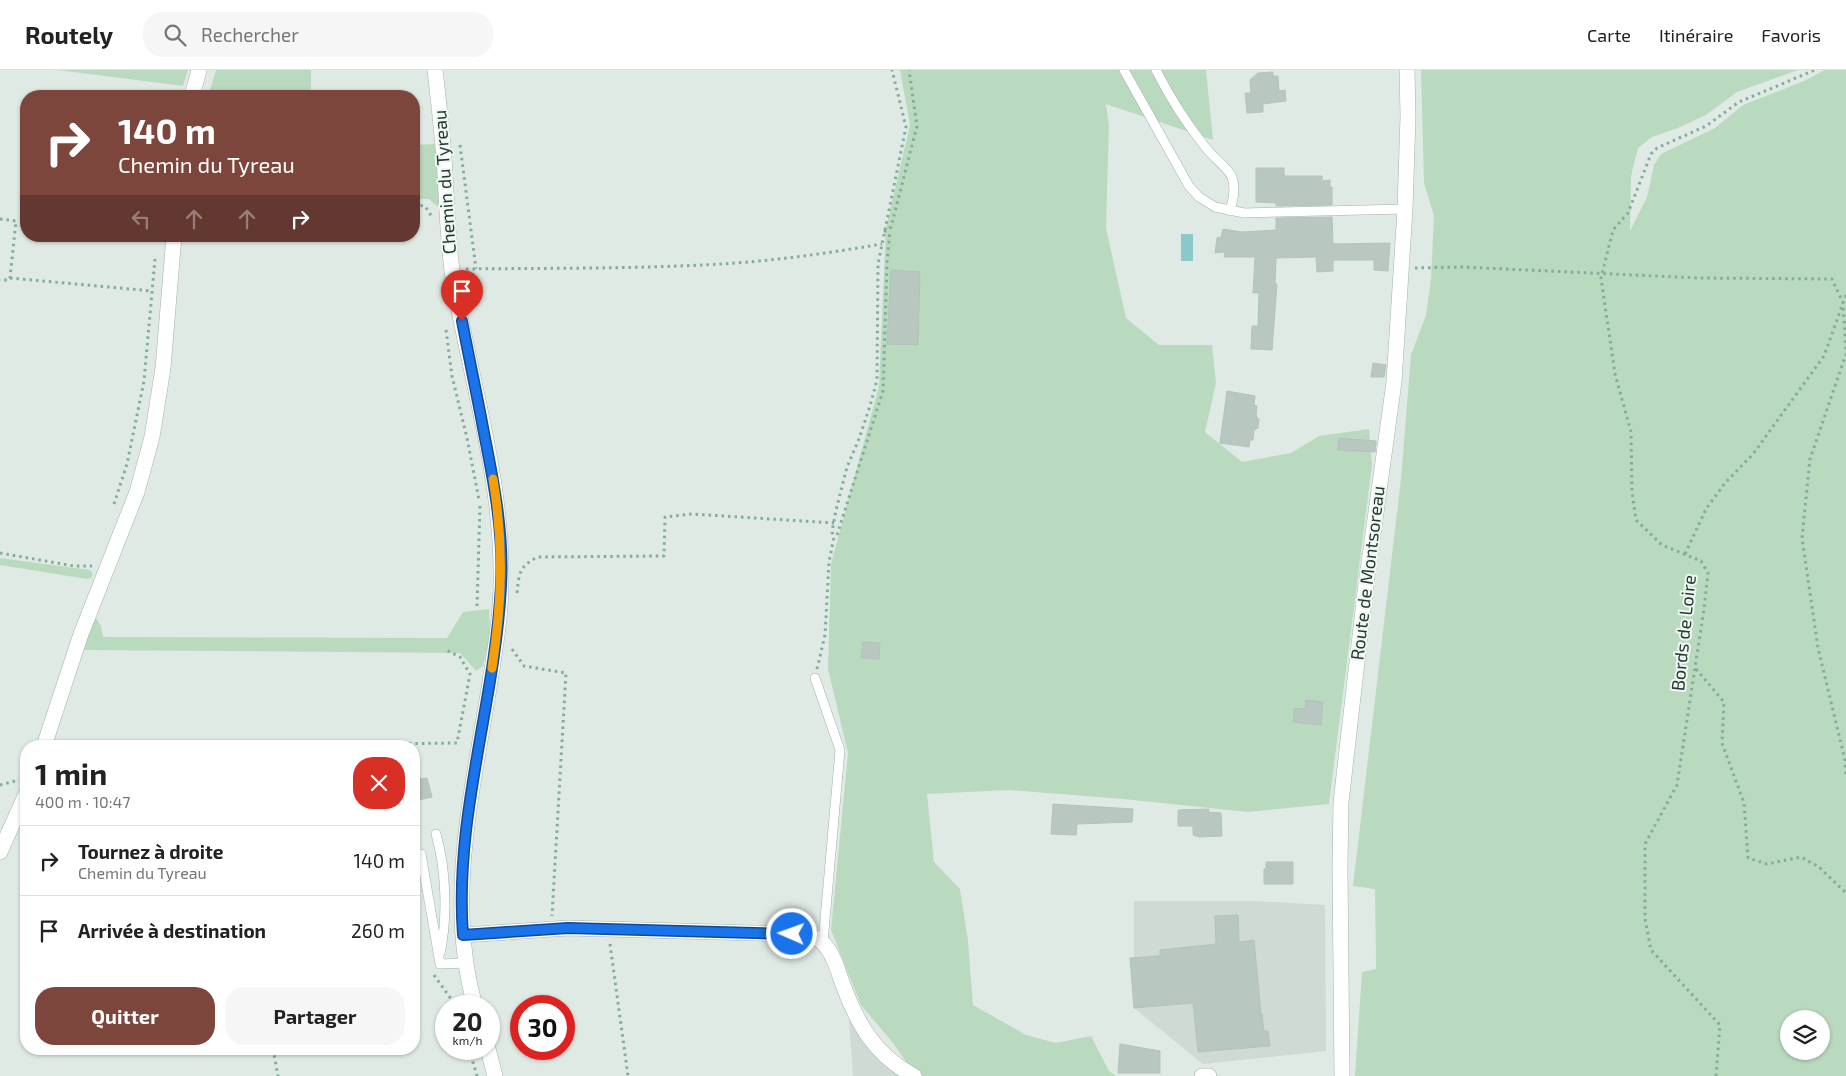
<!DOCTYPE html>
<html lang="fr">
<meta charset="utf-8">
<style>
:root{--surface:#fff;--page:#f6f6f6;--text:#222;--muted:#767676;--line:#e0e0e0;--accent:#7c463d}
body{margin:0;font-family:"Exo 2",sans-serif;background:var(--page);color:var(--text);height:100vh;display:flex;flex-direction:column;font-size:19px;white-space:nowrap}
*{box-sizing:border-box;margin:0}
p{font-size:16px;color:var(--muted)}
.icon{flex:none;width:28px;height:28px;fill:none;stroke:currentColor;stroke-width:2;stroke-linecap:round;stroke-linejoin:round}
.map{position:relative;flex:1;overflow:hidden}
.details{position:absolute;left:20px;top:670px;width:400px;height:315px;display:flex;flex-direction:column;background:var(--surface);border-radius:20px;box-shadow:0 1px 4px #0004}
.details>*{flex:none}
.banner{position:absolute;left:20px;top:20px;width:400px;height:152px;border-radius:20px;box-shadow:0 1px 4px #0004;background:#7c463d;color:#fff;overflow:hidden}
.controls{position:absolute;left:1780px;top:940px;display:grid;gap:10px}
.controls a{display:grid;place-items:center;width:50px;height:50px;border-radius:50%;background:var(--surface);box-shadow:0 1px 4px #0004;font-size:25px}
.speed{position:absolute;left:435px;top:925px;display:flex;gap:10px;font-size:25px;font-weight:700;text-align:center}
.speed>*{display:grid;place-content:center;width:65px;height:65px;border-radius:50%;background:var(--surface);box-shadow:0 1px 4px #0004;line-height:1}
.speed small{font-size:12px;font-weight:400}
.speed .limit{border:8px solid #d22;background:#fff;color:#111}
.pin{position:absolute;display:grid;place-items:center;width:42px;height:42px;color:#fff;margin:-51px -21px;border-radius:50% 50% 50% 0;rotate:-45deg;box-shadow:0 0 5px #0007}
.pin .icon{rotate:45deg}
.me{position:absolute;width:55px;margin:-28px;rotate:272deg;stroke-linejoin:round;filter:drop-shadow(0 0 4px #0008)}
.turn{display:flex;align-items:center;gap:18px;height:105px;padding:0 15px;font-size:22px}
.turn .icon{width:65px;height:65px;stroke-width:2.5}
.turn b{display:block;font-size:35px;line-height:42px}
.lanes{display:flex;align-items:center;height:48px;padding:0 15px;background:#0003;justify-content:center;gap:25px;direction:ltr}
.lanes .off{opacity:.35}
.round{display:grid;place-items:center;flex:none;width:52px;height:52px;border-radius:20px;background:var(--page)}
.head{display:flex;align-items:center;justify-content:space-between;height:85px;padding:0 15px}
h1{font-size:30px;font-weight:700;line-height:38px}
.primary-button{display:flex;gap:10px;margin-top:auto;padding:10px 15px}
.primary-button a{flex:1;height:58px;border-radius:20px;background:var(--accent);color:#fff;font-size:20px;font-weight:700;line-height:58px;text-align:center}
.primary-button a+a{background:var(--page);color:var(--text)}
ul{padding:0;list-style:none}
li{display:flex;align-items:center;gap:15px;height:70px;padding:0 15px;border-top:1px solid var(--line)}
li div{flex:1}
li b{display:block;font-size:19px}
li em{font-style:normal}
header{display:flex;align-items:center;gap:30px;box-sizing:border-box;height:70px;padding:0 25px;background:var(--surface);border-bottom:1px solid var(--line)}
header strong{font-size:24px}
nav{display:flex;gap:28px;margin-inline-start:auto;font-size:18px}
.search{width:350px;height:45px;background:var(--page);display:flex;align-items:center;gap:12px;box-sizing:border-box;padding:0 18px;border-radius:20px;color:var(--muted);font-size:19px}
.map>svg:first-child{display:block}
</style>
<header>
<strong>Routely</strong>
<div class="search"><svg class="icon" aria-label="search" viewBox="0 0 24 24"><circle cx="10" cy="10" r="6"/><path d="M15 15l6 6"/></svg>Rechercher</div>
<nav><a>Carte</a><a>Itinéraire</a><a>Favoris</a></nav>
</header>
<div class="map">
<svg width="1846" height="1006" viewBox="0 0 1846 1006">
<rect width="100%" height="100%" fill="#e0eae4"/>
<path fill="#cedad3" d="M1134,831h121l70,4 1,146 -123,13 -69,-56z
M849,950l30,41 22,15h-48z"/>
<path fill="#badabf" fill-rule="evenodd" d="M58,0h130l-5,16z
M216,0h95v26h-103z
M900,0h306l7,70 -107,-36 3,21 -3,103 20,90 33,27h53l4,38 -11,49 37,30 49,-9 28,-17 50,-7 3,36 -43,339 -81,8 -125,-13 -114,-9 -82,4 7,68 26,27 8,52 5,64 53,30 30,8 35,-7 18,35 7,5h-200l-23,-33 -32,-38 -30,-75 17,-177 -20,-84 3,-105 48,-178 7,-158 24,-103z
M1421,0h377l-61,22 -31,23 -28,13 -26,9 -14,11 -7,28 -1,55 17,-34 7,-32 7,-11 54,-26 28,-23 61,-24 21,-11h21v1006h-491l7,-104 14,-3 -1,-80 -22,-3 48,-407 10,-124 15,-40 5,-36 3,-63 -10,-33zM1789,949h32v32h-32z
M435,74l5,65 -11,-10h-15v-54z
M0,488l90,12 3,4 -2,4 -4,1 -87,-14z
M489,539l1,26 -7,31 -7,5 -16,-18 -376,-3 4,-17 8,-15 5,8 2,11 344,1 16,-26z"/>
<path fill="#8ac8cc" d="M1181,164h12v27h-12z"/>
<path fill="#b8c7c0" stroke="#b3c3bb" d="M1273,2v4h5l1,15 6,-1 1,11 -23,3v8l-16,1 -2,-20h6l-1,-13 8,-7z
M1256,98h28v8h38v5l8,-1v7h2v18l-56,1v-3l-20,-1z
M1332,147l1,27 57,-1 -2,28 -14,-1v-10h-41v11l-16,1 -1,-15 -40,1 -1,26h2l-5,66 -21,-1 1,-23h6l1,-33h-6l2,-36h-31l1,-5 -10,1 2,-15 4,-1 2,-8 19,3 34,-2v-12z
M891,200l29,2 -2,73 -31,-1z
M1373,293l13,2 -2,12h-13z
M1227,321l28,5 -1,9 3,1 -1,10 3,3 -1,9 -4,2 -1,10h-3l-1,7 -29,-4z
M1339,368l37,3 -1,11 -37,-2z
M863,572l17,1 -1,16 -18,-1z
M1306,630l17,2 -2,23 -28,-3 1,-14 11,1z
M427,708l5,19 -18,4v-21z
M1053,734l80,5 -1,13 -55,2 -1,11 -25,-1z
M1209,739l-1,3 13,1 1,23 -23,1 -6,-2v-9h-15v-16z
M1266,792h27v22h-29v-15h2z
M1238,845l1,27 15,-2 7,74h1l2,17h4l2,15 -72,6 -5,-49 -59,5 -4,-50 30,-2v-6l56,-6 -1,-28z
M1120,974l40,7v22h-42z"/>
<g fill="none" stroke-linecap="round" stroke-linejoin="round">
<defs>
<path id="service" d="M1124,0l65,116 10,11 16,10 29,6 161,-4
M1156,0c14,28 30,53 50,78 6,8 23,21 26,29 4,11 1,23 -2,34
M815,608l25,72 -17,192
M436,764c10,34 12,84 4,119
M421,784l19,110 26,-1"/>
<path id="minor" d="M435,0c4,35 8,69 10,104 2,35 3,70 8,104 17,101 50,201 48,305 0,33 -6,66 -11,99 -17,107 -45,217 -15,324
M463,865l105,-7 224,6c11,1 24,1 32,10 10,11 14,27 19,41 15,40 32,70 71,91
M488,979l7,27
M1202,1006h7"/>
<path id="tertiary" d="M192,26l7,-26
M44,676l37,-112 56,-142 15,-55 11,-69 11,-132
M0,782l26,-58"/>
<path id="secondary" d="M1342,1006l-2,-210 1,-64 24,-210 29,-210 11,-173 3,-93 -1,-46"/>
</defs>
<use href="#service" stroke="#a3b1aa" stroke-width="10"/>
<use href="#minor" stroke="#a3b1aa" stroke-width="16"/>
<use href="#tertiary" stroke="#a3b1aa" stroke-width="16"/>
<use href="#secondary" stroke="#a0b5ab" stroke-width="16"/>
<path stroke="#82ac9b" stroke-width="3" stroke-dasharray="2.5 4" stroke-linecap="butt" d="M174,26v-2
M460,75l16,124
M414,135l11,1 7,11
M0,149l16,2 -6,57 -1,2h-9
M884,162l7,-5 26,-101 -8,-56
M1415,198l47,-1 237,11 133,1 11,24 3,51 -36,105 -8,79 16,110 27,112 1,16
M466,199c85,-1 170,0 254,-5 54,-3 109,-11 162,-20
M10,208l142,13
M446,260l6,46 15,62 12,62
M114,434l13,-40 17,-83 11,-122
M837,465l46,-144 4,-129 3,-31
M0,483l74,13h18
M1685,484l21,-45 19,-26 28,-29 71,-98 22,-61
M517,523c2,-19 2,-27 21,-36l126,-1 1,-39 27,-3 142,9
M477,536l3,-100
M512,579l12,17 42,7 -14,243
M817,599l8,-34 4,-73 5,-25 -2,-5 4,-22 11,-43 12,-28 11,-33 7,-26 1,-116 28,-137 -14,-57
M1696,599l28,33 -2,41 22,60 4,55 19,6 34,-7 18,10 27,26
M357,676l14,-2 86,-1 13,-69 -10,-17 -14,-7
M0,715l19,-5
M610,874l18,132
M434,905l22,31
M273,979l5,27
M469,979l8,27
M1716,1006l4,-51 -69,-75 -6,-31v-75l32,-59 27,-176 4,-36 -7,-12 -39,-16 -26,-25 -4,-28 -1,-60 -16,-58 -14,-96 12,-48 15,-17 23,-59 6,-6 49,-22 33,-24 76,-32"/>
<use href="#service" stroke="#fff" stroke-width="9"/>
<use href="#minor" stroke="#fff" stroke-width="15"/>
<use href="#tertiary" stroke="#fff" stroke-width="15"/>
<use href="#secondary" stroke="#fff" stroke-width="15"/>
</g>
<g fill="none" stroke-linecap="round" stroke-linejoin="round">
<defs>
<path id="route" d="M462,251c7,37 15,74 22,112 10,50 20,102 17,153 -6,117 -47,231 -38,349l105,-7 224,6"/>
</defs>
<use href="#route" stroke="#114b97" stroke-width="12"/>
<use href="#route" stroke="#1a73e8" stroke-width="9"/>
<path stroke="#f59e0b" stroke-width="9" d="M492,598c10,-65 12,-124 1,-189"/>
</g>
<g text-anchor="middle" stroke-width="4" stroke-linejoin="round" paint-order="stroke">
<g font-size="18" fill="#223930" stroke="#f0f7f3">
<text transform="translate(445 112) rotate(-94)" y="6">Chemin du Tyreau</text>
<text transform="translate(1368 503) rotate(-83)" y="6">Route de Montsoreau</text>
<text transform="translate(1684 563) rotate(-84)" y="6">Bords de Loire</text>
</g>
</g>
</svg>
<div class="controls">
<a><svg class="icon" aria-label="layers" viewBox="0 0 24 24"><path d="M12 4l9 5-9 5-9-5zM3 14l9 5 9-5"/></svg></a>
</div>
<div class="speed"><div>20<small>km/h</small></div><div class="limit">30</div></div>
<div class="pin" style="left:462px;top:251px;background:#d93025"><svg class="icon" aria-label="arrive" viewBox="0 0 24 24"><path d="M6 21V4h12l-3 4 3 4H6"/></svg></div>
<svg class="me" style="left:792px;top:864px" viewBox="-20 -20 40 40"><circle r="17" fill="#1a73e8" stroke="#fff" stroke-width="3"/><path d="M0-11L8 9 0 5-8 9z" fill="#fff"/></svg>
<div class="banner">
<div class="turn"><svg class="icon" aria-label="right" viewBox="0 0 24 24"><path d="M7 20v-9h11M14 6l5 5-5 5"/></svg><div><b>140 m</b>Chemin du Tyreau</div></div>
<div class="lanes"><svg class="icon off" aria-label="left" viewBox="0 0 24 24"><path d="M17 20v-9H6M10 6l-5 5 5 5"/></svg><svg class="icon off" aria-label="ahead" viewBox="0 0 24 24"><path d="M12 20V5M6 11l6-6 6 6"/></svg><svg class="icon off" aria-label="ahead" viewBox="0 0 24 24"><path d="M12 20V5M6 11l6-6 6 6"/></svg><svg class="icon" aria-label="right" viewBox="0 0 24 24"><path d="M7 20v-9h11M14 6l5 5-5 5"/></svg></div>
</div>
<section class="details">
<div class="head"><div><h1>1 min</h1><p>400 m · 10:47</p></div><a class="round" style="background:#d93025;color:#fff"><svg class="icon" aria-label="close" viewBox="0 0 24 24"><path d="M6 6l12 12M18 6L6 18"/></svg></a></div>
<ul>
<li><svg class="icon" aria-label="right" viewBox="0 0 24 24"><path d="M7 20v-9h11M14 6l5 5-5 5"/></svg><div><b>Tournez à droite</b><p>Chemin du Tyreau</p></div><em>140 m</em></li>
<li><svg class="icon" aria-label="arrive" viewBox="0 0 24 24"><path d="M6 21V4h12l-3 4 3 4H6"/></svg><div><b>Arrivée à destination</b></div><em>260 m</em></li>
</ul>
<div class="primary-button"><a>Quitter</a><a>Partager</a></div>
</section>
</div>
